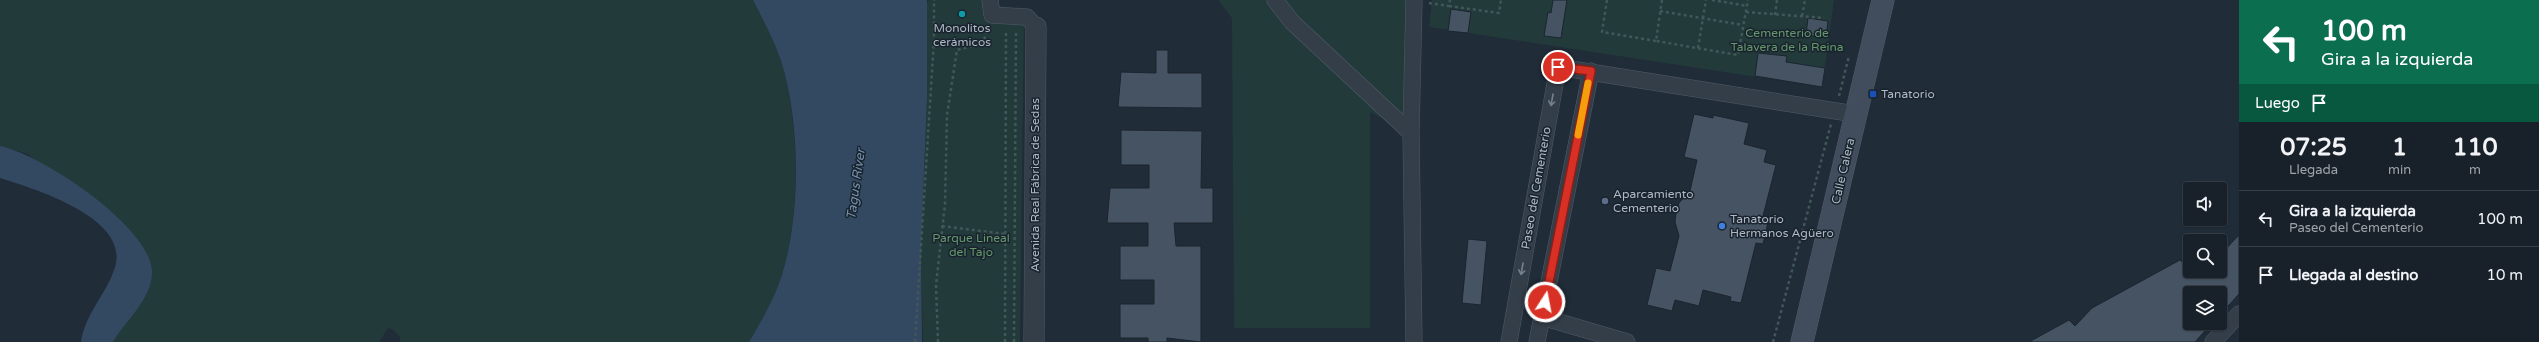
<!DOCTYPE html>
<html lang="es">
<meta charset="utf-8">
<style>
:root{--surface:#18212a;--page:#212932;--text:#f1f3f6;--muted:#9fa3a8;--line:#363e47}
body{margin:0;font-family:"Varela Round",sans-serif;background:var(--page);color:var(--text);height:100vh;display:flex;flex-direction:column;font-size:15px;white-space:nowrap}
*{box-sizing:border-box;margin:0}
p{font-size:13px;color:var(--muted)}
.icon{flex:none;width:22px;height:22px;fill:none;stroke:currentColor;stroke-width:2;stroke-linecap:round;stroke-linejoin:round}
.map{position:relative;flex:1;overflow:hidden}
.details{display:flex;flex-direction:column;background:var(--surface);width:300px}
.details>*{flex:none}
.top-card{background:#0b6e4f;color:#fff;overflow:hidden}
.tools{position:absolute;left:2183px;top:182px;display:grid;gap:8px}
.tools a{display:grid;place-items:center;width:44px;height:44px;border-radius:4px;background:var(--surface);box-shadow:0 1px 3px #0004,0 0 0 1px var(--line);font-size:20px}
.pin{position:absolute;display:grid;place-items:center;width:34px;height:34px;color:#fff;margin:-17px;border:2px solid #fff;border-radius:50%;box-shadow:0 1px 4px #0007}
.me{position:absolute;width:44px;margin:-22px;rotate:11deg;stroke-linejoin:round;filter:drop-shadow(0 0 3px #0008)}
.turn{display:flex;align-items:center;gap:14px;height:84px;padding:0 16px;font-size:18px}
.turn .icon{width:52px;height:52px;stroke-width:2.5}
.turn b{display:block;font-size:28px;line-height:34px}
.then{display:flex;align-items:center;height:38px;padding:0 16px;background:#0003;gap:8px;font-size:15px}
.eta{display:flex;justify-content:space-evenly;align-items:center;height:68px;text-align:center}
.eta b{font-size:24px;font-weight:700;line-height:28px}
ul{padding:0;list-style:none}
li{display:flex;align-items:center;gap:12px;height:56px;padding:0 16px;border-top:1px solid var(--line)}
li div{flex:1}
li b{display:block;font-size:15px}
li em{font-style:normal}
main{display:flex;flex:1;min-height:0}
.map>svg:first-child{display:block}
</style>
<main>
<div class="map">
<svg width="2239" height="342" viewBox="0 0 2239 342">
<rect width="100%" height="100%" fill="#202c38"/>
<path fill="#233a3b" d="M0,0h753c10,20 21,40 28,61 18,60 20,149 2,210 -7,25 -21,49 -34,71h-349v-5l-8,-8 -4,-1 -9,14h-266c14,-24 35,-43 39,-71l-124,-117 -28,-8z
M929,0h58l17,7 20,4 -4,331h-97l-2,-94 6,-150v-95z
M1218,0h200l-7,133 -41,-21v216h-136l-2,-310z
M1432,0h402l-12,87 -393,-60z"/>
<path fill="#334961" d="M753,0h174v98l-6,150 1,94h-173c13,-22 27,-46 34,-71 18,-61 17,-150 -2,-210 -7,-21 -18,-41 -28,-61z
M0,146c41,8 150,80 152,125 1,27 -27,50 -39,71h-32c4,-28 24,-46 33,-72 20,-51 -79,-81 -114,-92z"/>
<path fill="#465363" stroke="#1b252f" d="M1553,0h14l-6,38 -17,-2 4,-24 3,1z
M1451,9l20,3 -3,21 -20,-2z
M1808,18l20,3 -2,17 -20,-3z
M1156,50h12v23h34v35l-84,-1 3,-35 35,1z
M1758,53l29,3 -1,6 39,6 -3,19 -67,-11z
M1694,114l19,4v-3l36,8 -5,21 23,6 -3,12 12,3 -13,51 6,2 -6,26 -7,-1 -15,60 -11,-2 1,-4 -28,-7 -4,16 -24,-6 -3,11 -25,-6 9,-37 14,3 9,-35 -4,-14 1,-9 3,-10 11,-12 7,-31 -13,-3z
M1121,130l81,1 -1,57h12v35h-39l2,23h25v96l-34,-4v4h-19v-4h-28v-34h34v-24h-34v-34h28v-23h-41l3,-35h39v-23h-28z
M2239,235v59l-19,21v-22h-30v30h22l-17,19h-166l40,-22 6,6 17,-18 88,-48 19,18 6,-7h15v-16z
M1468,239l19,2 -6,64 -19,-2z"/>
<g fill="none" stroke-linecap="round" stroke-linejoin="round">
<defs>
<path id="minor" d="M990,0l2,15 35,2 9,10
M1275,0l17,22 119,111
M1542,317l85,25
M1414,342l-3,-209 3,-133
M1509,342l49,-275 297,47
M1537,342l54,-271
M2213,342l26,-28"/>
<path id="tertiary" d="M1034,342l2,-315"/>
<path id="secondary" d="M1802,342l81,-342"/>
</defs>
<use href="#minor" stroke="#515b67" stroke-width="17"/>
<use href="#tertiary" stroke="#515b67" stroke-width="21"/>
<use href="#secondary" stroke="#515b67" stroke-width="23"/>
<path stroke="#415759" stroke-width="2.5" stroke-dasharray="3 3" stroke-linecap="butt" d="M1607,0l-5,32 54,9
M1662,0l-6,41 82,14 10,-55
M1712,0l35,6
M1429,3l20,3 1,-6
M1449,6l50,7 2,-13
M1660,11l83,14
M1746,12l78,6
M1775,15l2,-15
M1802,16l3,-16
M1698,48l8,-48
M1839,96l10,-40
M942,226l63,8
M915,342l19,-302v-40
M938,342l-2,-57 9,-81 2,-89 10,-65 26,-7 4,-13
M1005,342l1,-312
M1014,342l2,-311
M1773,342l58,-218"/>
<use href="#minor" stroke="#343e49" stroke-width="16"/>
<use href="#tertiary" stroke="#343e49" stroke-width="20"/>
<use href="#secondary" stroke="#414d5c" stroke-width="22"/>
</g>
<defs><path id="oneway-shaft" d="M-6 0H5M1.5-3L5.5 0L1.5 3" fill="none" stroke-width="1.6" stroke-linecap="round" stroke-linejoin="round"/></defs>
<g stroke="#77818e">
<use href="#oneway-shaft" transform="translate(1552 100) rotate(100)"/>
<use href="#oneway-shaft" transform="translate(1522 269) rotate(100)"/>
</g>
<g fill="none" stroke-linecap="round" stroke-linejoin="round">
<defs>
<path id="route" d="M1545,302l46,-231 -33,-4"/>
</defs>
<use href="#route" stroke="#8d1f18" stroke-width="10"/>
<use href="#route" stroke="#d93025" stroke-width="7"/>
<path stroke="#f59e0b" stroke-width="7" d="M1578,135l10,-52"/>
</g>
<circle fill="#0f9aa8" stroke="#19232d" stroke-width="1.5" cx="962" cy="14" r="4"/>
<rect fill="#1a4fb4" stroke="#19232d" stroke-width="1.5" x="1869" y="90" width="8" height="8" rx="2"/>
<circle fill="#5c6f8a" stroke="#19232d" stroke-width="1.5" cx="1605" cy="201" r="4"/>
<circle fill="#3f7fe0" stroke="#19232d" stroke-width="1.5" cx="1722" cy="226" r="4"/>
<g text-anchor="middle" stroke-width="3" stroke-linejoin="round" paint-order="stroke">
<g font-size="12" fill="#aeb8c6" stroke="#19232d" text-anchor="start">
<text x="962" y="32" text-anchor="middle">Monolitos<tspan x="962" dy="14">cerámicos</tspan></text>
<text x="1881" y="98">Tanatorio</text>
<text x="1613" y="198">Aparcamiento<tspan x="1613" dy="14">Cementerio</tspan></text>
<text x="1730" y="223">Tanatorio<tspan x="1730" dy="14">Hermanos Agüero</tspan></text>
</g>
<g font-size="12" fill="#65976d" stroke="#19232d">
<text x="1787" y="37">Cementerio de<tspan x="1787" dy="14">Talavera de la Reina</tspan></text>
<text x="971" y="242">Parque Lineal<tspan x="971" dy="14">del Tajo</tspan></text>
</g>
<g font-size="12" fill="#aeb8c6" stroke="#19232d">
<text transform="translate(1843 171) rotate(-77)" y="4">Calle Calera</text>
<text transform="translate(1035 185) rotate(-90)" y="4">Avenida Real Fábrica de Sedas</text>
<text transform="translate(1536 188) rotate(-80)" y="4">Paseo del Cementerio</text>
</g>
<g font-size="13" font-style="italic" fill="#7591af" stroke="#19232d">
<text transform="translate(855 184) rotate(-82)" y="5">Tagus River</text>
</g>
</g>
</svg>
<div class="tools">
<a><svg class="icon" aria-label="sound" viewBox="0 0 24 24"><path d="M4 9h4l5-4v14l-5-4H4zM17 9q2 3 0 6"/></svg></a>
<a><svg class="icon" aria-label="search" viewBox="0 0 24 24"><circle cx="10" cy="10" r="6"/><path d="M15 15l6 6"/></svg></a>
<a><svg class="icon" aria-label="layers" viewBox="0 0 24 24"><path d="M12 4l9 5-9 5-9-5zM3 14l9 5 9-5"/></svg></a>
</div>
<div class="pin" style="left:1558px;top:67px;background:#d93025"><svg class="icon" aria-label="arrive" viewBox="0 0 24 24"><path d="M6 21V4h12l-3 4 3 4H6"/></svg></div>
<svg class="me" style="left:1545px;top:302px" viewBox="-20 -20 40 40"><circle r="17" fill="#d93025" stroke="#fff" stroke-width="3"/><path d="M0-11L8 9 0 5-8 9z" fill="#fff"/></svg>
</div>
<section class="details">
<div class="top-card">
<div class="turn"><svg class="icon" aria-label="left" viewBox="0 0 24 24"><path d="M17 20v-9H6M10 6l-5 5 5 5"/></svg><div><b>100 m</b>Gira a la izquierda</div></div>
<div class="then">Luego<svg class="icon" aria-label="arrive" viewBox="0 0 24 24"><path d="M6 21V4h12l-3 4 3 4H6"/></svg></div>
</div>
<div class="eta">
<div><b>07:25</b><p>Llegada</p></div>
<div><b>1</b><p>min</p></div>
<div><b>110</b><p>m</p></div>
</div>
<ul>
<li><svg class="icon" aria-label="left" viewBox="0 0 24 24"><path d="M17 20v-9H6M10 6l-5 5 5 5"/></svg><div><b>Gira a la izquierda</b><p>Paseo del Cementerio</p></div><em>100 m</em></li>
<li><svg class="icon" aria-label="arrive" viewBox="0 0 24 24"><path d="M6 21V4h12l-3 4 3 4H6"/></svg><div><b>Llegada al destino</b></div><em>10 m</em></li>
</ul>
</section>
</main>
